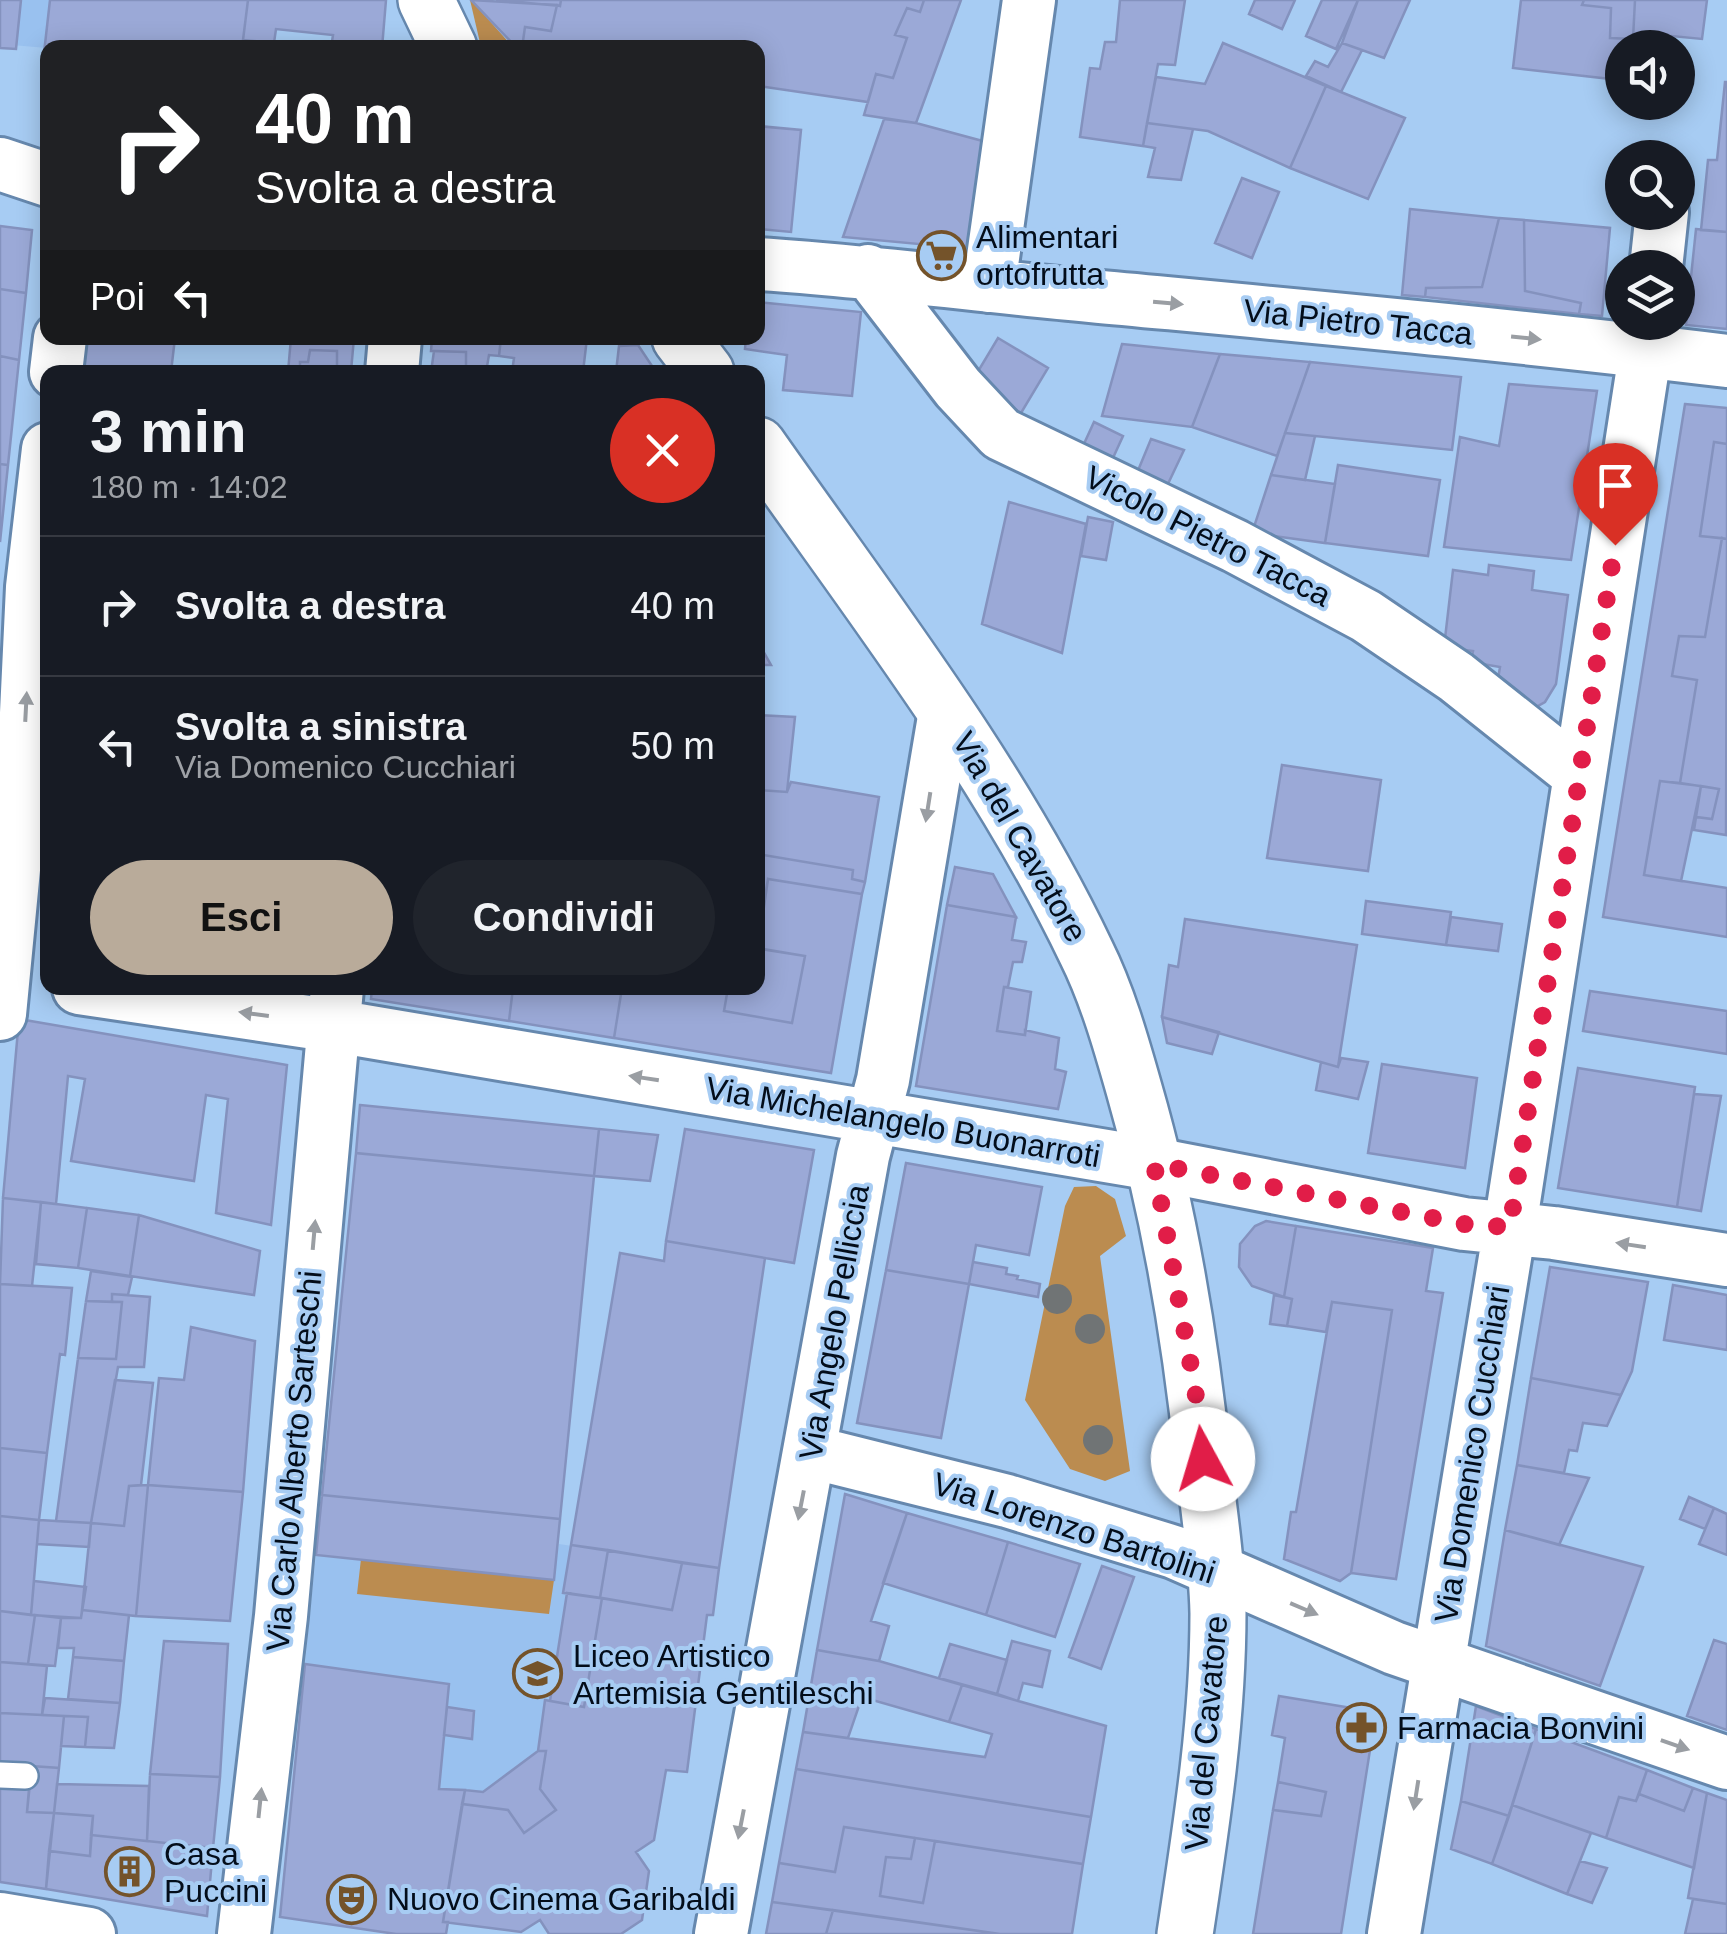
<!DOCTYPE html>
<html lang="it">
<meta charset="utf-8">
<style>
:root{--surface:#171b24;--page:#20242c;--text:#f1f3f6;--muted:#9ea1a6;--line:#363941;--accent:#b9ab9a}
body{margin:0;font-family:Arial,sans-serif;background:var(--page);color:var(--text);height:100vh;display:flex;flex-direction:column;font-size:38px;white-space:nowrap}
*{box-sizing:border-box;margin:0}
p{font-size:32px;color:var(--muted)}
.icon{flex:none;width:55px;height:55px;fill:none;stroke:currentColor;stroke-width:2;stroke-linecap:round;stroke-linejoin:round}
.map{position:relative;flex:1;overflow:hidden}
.panel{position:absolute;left:40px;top:365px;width:725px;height:630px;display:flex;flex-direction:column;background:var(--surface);border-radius:20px;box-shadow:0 5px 25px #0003}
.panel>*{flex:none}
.top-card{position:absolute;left:40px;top:40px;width:725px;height:305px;border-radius:20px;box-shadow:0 5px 25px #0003;background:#202124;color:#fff;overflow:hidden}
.fabs{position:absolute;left:1605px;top:30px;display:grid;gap:20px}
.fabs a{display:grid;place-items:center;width:90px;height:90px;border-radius:50%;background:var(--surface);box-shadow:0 5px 25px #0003;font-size:50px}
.pin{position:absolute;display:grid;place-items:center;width:85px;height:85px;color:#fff;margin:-102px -42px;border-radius:50% 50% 50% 0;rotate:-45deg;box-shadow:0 0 10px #0007}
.pin .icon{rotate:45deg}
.me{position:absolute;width:110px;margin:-55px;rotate:354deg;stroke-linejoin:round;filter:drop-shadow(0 0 8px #0008)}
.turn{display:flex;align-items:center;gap:35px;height:210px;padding:0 50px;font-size:45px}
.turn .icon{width:130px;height:130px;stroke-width:2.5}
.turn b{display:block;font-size:70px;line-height:85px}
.then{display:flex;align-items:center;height:95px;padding:0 50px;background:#0003;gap:20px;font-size:38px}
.round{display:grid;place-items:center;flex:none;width:105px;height:105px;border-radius:52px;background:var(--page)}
.headline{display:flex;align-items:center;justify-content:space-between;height:170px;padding:0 50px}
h1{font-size:60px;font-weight:600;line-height:75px}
.action{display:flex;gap:20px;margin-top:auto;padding:20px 50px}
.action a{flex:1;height:115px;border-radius:60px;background:var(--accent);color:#111;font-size:40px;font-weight:600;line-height:115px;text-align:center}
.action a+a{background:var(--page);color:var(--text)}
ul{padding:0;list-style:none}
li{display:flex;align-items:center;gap:30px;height:140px;padding:0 50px;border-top:2px solid var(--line)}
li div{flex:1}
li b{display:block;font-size:38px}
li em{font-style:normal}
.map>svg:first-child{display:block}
</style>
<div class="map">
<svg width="1727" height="1934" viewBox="0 0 1727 1934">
<rect width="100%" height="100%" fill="#a7ccf3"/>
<path fill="#99c1ef" d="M0,0h111l-64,48 -47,-4z
M559,1544l160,24 -6,47 -6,1 -20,156 -21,-2 -6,40 -120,-21 -57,3 -44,-3 5,-54 28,3 2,-27 -27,-4 2,-23 -144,-20 11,-109 237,25z"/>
<path fill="#bb8c50" d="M470,0h1l42,47h-32z
M1096,1186l19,13 11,37 -26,20 30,215 -25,10 -35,-12 -45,-69 40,-194 9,-19z
M361,1559l193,21 -5,34 -192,-20z"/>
<path fill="#9ba9d7" stroke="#8492be" stroke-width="2.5" d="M0,0h21l-5,49 -16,-1z
M50,0h198l-6,48h-194v5h-4z
M248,0h138l-4,48h-51l2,-13 -57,-6 -2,14 -31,-3z
M471,0l86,5 -6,26 -26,-4 -3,21h-5z
M496,0h65l-1,6z
M561,0h363l-4,12 -13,-4 -12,27 12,3 -14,40 -17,-4 -8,28 -110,-16v-38h-236l3,-21 26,4 6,-26 3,1z
M924,0h37l-45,123 -52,-8 12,-41 17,4 14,-40 -12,-3 12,-27 13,4z
M1120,0h65l-10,65 -17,-1 -15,82 -63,-9 10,-69 10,1 5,-27h11z
M1255,0h40l-13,29 -33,-15z
M1322,0h36l-22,49 -30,-13z
M1358,0h52l-26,58 -42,-15z
M1521,0h63l-2,5 29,3 -1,30 23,1 2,-39h72l-5,39 -30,-3 -1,12h-49l-2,32 -107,-12z
M1584,0h51l-2,39 -23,-1 1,-30 -29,-3z
M1223,43l103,43 -36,82 -82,-37 -61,-8 9,-46 49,7z
M1342,43l20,7 -21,42 -35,-16 9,-15 13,6z
M1725,82h2v150l-26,-2 7,-70h9z
M1326,86l79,32 -37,81 -78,-31z
M884,119l32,4 74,20 -18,106 -129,-12z
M1147,123l46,6 -12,51 -33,-3 7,-29 -12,-2z
M758,126l43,4 -10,102 -33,-3z
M1242,178l37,14 -27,66 -37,-15z
M1410,209l89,9 -17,69 -56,1 -1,9 -23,-2z
M1499,218l25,2 1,71 56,12 -2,11 -154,-17 1,-9 56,-1z
M1524,220l86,8 -8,88 -23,-2 2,-11 -56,-12z
M0,226l32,4 -6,63 -26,-4z
M1696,229l31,3v97l-41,-4z
M0,289l26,4 -7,67 -19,-4z
M758,302l103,10 -9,84 -69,-6 4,-35 -42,-6 1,-11h12z
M84,338h91l-4,34h-91z
M291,338h63l-3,33 -14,-1v-19l-27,-1 -2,12h-8v10h-12z
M432,338h69l-2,18 -10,-1 -3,17h-20v-20l-35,-1z
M501,338h86l-4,34h-71l2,-14 -15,-2z
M998,338l50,30 -27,45 -50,-30z
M1122,344l98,10 -28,73 -90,-11z
M638,345l18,27h-40l3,-26z
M310,350l27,1v19l14,2h-51v-10h8z
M434,351l32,1v20h-35z
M1220,354l90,8 -33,94 -85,-29z
M0,356l19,4 -11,105 -8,-1z
M1310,362l151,15 -9,73 -167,-17z
M1509,384l88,7 -26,169 -127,-13 16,-110 39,9z
M1685,404l42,4v36l-13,-2 -14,94 22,2 -17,99 -26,-1 -7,40 25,4 -17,103 -20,-2 -16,94 83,13v49l-124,-20z
M1094,422l29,14 -11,24 -29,-14z
M1285,433l30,3 -10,44 -34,-5z
M1151,439l33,11 -18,38 -29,-15z
M1714,442l13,2v95l-27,-3z
M0,464l8,1 -8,77z
M1338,465l102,15 -12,76 -103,-13z
M1271,475l64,9 -10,59 -73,-10z
M1009,502l77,22 -24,129 -80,-29z
M1088,517l25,5 -7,38 -25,-4z
M1722,538l5,1 -1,296 -32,-5 2,-13 16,2 7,-30 -39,-6 17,-103 -25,-4 7,-40 26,1z
M1489,565l45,6 -2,19 36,5 -12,89 -11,18 -9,5 -10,1 -28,-29 2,-12 -29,-5 2,-11 -29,-4 9,-77 35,5z
M758,642l13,23h-13z
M758,715l37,2 -8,75 -29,-2z
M1282,765l99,15 -13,91 -101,-13z
M1660,781l41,5 -20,95 -37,-6z
M791,782l88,15 -14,85 -13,-3 1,-9 -95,-16v-64l29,2z
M1701,786l18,3 -7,30 -16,-2z
M758,854l95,16 -1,9 13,3 -3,12 -94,-15 -10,60z
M955,867l38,7 23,43 -69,-12z
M768,879l94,15 -31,179 -217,-35 8,-50h106l-4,23 68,12 13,-67 -47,-8z
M1366,901l85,11 -5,33 -84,-11z
M947,905l69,12 -4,23 14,2 -4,20h-9l-5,25h-4l-7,44 28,4v-5l34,8 -4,31 11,3 -8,37 -142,-23z
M1451,917l51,7 -4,27 -52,-6z
M1185,919l172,26 -19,122 -176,-50 7,-52 9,2z
M761,949l44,7 -13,67 -68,-12 4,-23 26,4 4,-4z
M1004,987l27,5 -6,43 -28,-4z
M372,988h141l-4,33 -138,-22z
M513,988h109l-8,50 -105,-17z
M1590,991l137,20v43l-144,-23z
M1162,1017l57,15 -7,22 -45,-11z
M19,1019l268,46 -16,160 -55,-12 12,-114 -22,-4 -12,86 -123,-20 14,-82 -17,-3 -12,128 -53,-6z
M1341,1058l27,4 -10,37 -42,-9 5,-28 17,5z
M1382,1064l95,14 -12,90 -97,-15z
M1578,1068l117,19 -18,120 -119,-19z
M1694,1094l27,2 -20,115 -24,-4z
M360,1105l239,24 -5,47 -238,-23z
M599,1129l59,6 -8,46 -56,-5z
M685,1129l129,21 -20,113 -128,-22z
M356,1153l238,23 -34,343 -238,-24z
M906,1163l136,24 -13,68 -53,-10 -7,39 -83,-14z
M3,1198l38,4 -9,84 -32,-2z
M41,1202l46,6 -9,60 -42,-4z
M87,1208l52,7 -9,61 -52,-8z
M139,1215l121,36 -6,44 -124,-19z
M1266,1221l30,5 -12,71 -32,-11 -13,-19 1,-23 15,-18z
M1296,1226l137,22 -7,43 17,2 -47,286 -45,-6 41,-263 -60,-8 -6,30 -39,-6 5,-27 -8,-2z
M666,1241l99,17 -46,310 -148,-23 49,-292 44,8z
M973,1262l34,6 -1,6 12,2 -1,3 23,5 -2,13 -69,-13z
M1550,1267l98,15 -16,89 -11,24 -90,-17z
M886,1270l83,14 -28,154 -84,-15z
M91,1271l41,6 -4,18 -16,-1v8l-26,-1z
M0,1284l72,4 -7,67 -5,-1 -13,99 -47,-5z
M1673,1285l54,10v55l-63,-10z
M112,1294l38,3 -6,70h-26l-27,156 -35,-2 22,-163 38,1 6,-57h-10z
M1274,1295l18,4 -5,27 -17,-2z
M86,1301l36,1 -6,57 -38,-1z
M1332,1302l60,8 -41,263 -11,8 -56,-22 7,-47h5z
M191,1327l64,14 -12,151 -95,-7 11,-107 25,2z
M1531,1378l90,17 -14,31 -24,-3 -6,28 -8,-1 -5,23 -47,-8z
M115,1380l38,3 -12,102 -12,1 -5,40 -33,-3z
M0,1448l47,5 -8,67 -39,-4z
M1517,1465l72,13 -30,67 -54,-15z
M148,1485l95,7 -13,129 -94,-5z
M148,1485l-12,131 -54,-6 9,-87 33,3 5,-40z
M845,1494l62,19 -36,108 18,5 -10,35 -62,-11z
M322,1495l238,24 -6,61 -238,-25z
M1689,1497l25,11 -9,21 -25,-10z
M1714,1508l13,6v41l-28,-11z
M907,1513l101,29 -22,73 -103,-32z
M0,1516l39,4 -8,95 -31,-4z
M39,1520l52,3 -2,24 -52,-3z
M1505,1530l138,37 -43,119 -114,-40z
M1008,1542l72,22 -25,73 -69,-22z
M571,1545l37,5 -8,48 -37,-5z
M608,1550l74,13 -10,47 -72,-12z
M682,1563l37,5 -6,47h-6l-20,157 -21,-2 -12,70 -18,12 13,19 -7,49 -21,14h-72l-9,-14 -19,12 -78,-10 19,-118 46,6 16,23 32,-23 -16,-21 6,-38h-8l7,-51 39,7 18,-109 70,12z
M1102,1566l32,11 -33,92 -32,-12z
M34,1581l52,6 -5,31 -50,-3z
M567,1593l35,5 -18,109 -34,-6z
M82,1610l47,5 -5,46 -51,-4 1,-9h-16l3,-30h20z
M0,1611l35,4 -7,49 -28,-2z
M35,1615l26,3 -6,48 -27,-2z
M1714,1640l13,4v86l-40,-14z
M164,1641l64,3 -8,133 -70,-3z
M1012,1641l38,10 -8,36 -19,-4 -5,18 -21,-7z
M950,1644l57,16 -10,34 -58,-16z
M817,1650l62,11 83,24 -13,37 -87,-25 -14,41 -45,-6z
M73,1657l51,4 -4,42 -52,-4z
M0,1662l47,4 -5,49 -42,-2z
M305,1664l144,20 -10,105 26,1 -22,132h5l-2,12h-50l-116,-17z
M962,1685l144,41 -15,91 -295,-48 7,-37 182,25 7,-23 -43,-12z
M1279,1696l97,16 -35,222h-88l20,-124 48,6 5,-24 -48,-10 7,-44 -13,-3z
M45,1698l75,5 -6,45 -29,-1 3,-30 -46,-2z
M1476,1706l60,23 -27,87 -48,-15z
M447,1707l27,4 -2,28 -28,-4z
M0,1713l64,3 -5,52 -59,-4z
M64,1716l24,1 -3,30 -24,-1z
M1536,1729l111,41 -11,31 -17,-4 -13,41 -94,-33z
M538,1751h8l-6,38 16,21 -32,23 -16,-23 -46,-6 3,-14 18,2z
M31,1766l28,2 -5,45 -27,-1z
M796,1769l295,48 -8,47 -239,-37 -9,45 -56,-9z
M1647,1770l46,18 -9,23 -45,-17z
M150,1774l70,3 -7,71 -66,-7z
M1278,1782l48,10 -5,24 -48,-6z
M0,1783h30l-3,29 27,1 -8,76 -46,-7z
M57,1784l92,2 -2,55 -56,-6 2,-19 -39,-3z
M1693,1788l14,5 -13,75 -88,-30 13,-41 17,4 3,-7 45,17z
M1707,1793l20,7v104l-39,-6z
M1461,1801l48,15 -17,48 -41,-15z
M1512,1805l79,28 -24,61 -75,-30z
M54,1813l39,3 -3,40 -41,-5z
M844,1827l71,11 -4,21 -25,-2 -6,39 43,7 12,-62 148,23 -11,70h-72l-228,-32 7,-39 56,9z
M91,1835l122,13 -6,68 -161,-27 3,-38 41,5z
M915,1838l20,3 -12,62 -43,-7 6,-39 25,2z
M1580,1861l27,7 -15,35 -25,-9z
M1693,1899l34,5v30h-42z
M772,1902l61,8 -7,24h-60z
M833,1910l167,24h-174z"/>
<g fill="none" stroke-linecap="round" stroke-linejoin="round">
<defs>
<path id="service" d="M0,1775l25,1"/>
<path id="minor" d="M0,164l48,16
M758,264c111,7 222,22 333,32 212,20 424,39 636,65
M1656,268l6,-56
M868,271l90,117 43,46 234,112 131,70 90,61 122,97
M989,286l40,-286
M56,372l4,-34
M392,372l3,-34
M79,988l256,38 486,82 333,56 310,60 90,9 173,27
M0,1014l23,-238 9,-189 16,-138
M811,1452l196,49 167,51 220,96 333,115
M0,1919l89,15
M244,1934l37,-318 56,-628
M721,1934l142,-778 20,-76 62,-369
M1394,1934l116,-707 140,-905"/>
<path id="secondary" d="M426,0l23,48
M680,338l26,34
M758,445c115,164 241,325 328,507 21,42 35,91 48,137 35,121 56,246 69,372 6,50 14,102 15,152 0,108 -17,215 -33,321"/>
</defs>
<use href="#service" stroke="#6688ae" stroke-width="30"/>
<use href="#minor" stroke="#6688ae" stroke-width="58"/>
<use href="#secondary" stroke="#6688ae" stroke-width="60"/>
<use href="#service" stroke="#fff" stroke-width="25"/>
<use href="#minor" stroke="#fff" stroke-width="52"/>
<use href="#secondary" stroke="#fff" stroke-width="55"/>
</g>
<g fill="#707475">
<circle cx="1057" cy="1299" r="15"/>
<circle cx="1090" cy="1329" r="15"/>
<circle cx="1098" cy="1440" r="15"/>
</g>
<defs><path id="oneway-solid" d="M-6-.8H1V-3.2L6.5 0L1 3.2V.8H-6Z" transform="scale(2.5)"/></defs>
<g fill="#9a9ea3">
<use href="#oneway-solid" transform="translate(1168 303) rotate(5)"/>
<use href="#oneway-solid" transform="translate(1526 338) rotate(6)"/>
<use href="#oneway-solid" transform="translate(26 707) rotate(-87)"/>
<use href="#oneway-solid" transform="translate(928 807) rotate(99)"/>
<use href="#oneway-solid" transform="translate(254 1014) rotate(-172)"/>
<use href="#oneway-solid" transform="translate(644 1078) rotate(-171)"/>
<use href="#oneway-solid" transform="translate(314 1235) rotate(-85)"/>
<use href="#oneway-solid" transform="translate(1631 1245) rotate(-171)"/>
<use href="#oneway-solid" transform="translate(801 1505) rotate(101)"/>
<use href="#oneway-solid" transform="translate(1304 1609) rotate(23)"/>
<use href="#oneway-solid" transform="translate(1675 1745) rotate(19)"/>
<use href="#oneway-solid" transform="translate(1416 1795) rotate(99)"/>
<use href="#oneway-solid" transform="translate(260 1803) rotate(-84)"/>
<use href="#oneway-solid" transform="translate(741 1824) rotate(101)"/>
</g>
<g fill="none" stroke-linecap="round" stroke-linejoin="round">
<path stroke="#e11d48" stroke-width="18" stroke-dasharray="0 32.4" d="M1203,1459l-8,-71 -41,-224 310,60 46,3 105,-682"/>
</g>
<defs>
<symbol id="supermarket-ring" viewBox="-11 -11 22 22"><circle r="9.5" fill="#a7ccf3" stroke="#74532a" stroke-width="1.5"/><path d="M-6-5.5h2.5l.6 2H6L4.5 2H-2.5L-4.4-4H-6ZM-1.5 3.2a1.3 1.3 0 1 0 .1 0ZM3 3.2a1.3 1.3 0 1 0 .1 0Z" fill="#74532a"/></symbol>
<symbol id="school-ring" viewBox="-11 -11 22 22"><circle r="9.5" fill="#a7ccf3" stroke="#74532a" stroke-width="1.5"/><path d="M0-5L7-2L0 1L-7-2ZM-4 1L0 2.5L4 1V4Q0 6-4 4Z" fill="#74532a"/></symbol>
<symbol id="pharmacy-ring" viewBox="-11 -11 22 22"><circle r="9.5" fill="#a7ccf3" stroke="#74532a" stroke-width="1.5"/><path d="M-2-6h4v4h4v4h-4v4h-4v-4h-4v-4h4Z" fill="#74532a"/></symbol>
<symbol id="building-ring" viewBox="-11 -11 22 22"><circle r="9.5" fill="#a7ccf3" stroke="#74532a" stroke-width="1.5"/><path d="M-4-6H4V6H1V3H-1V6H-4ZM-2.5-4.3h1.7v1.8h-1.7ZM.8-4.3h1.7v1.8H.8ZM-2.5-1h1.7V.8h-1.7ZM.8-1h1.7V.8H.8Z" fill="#74532a"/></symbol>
<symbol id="theatre-ring" viewBox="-11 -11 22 22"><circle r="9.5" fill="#a7ccf3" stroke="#74532a" stroke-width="1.5"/><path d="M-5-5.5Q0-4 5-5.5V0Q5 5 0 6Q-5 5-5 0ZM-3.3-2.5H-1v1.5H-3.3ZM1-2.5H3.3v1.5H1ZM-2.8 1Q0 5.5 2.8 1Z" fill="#74532a"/></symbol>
</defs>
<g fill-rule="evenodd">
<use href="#supermarket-ring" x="914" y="228" width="55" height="55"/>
<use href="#school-ring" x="510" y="1646" width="55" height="55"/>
<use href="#pharmacy-ring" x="1334" y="1700" width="55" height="55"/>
<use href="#building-ring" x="102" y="1844" width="55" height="55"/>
<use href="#theatre-ring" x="324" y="1872" width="55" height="55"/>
</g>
<g text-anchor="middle" stroke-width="8" stroke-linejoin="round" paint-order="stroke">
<g font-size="32" fill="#030d1a" stroke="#a7ccf3" text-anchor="start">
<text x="976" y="248">Alimentari<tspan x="976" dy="37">ortofrutta</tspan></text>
<text x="573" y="1667">Liceo Artistico<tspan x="573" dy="37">Artemisia Gentileschi</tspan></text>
<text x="1397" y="1739">Farmacia Bonvini</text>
<text x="164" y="1865">Casa<tspan x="164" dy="37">Puccini</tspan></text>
<text x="387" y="1910">Nuovo Cinema Garibaldi</text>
</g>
<g font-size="32" fill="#030d1a" stroke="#a7ccf3">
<text transform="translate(1358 322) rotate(6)" y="11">Via Pietro Tacca</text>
<text transform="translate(1208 536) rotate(27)" y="11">Vicolo Pietro Tacca</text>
<text transform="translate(1020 837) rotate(60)" y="11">Via del Cavatore</text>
<text transform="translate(903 1122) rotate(10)" y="11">Via Michelangelo Buonarroti</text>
<text transform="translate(834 1322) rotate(-80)" y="11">Via Angelo Pelliccia</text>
<text transform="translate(1472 1454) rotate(-81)" y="11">Via Domenico Cucchiari</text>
<text transform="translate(294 1461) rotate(-85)" y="11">Via Carlo Alberto Sarteschi</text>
<text transform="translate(1074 1528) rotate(18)" y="11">Via Lorenzo Bartolini</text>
<text transform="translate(1206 1733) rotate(-85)" y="11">Via del Cavatore</text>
</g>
</g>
</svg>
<div class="fabs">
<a><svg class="icon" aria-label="sound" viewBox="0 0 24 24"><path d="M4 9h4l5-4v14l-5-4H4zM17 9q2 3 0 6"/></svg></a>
<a><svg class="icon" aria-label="search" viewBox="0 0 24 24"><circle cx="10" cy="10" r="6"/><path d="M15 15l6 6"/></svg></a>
<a><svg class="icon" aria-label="layers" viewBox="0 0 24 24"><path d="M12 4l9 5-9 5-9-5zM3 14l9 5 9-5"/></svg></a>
</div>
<div class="pin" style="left:1615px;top:545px;background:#d93025"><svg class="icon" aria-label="arrive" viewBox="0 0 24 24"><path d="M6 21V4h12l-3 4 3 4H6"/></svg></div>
<svg class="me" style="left:1203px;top:1459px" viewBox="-20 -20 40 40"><circle r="19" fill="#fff"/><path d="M0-13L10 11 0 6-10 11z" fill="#e11d48"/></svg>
<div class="top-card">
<div class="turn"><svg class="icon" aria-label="right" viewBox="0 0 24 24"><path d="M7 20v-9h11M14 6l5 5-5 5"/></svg><div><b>40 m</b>Svolta a destra</div></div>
<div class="then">Poi<svg class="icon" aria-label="left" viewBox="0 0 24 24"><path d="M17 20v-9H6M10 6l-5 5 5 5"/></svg></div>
</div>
<section class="panel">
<div class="headline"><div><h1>3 min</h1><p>180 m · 14:02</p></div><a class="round" style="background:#d93025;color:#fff"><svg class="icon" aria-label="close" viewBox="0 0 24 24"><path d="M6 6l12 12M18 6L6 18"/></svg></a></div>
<ul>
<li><svg class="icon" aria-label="right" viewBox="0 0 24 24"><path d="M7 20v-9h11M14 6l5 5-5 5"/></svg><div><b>Svolta a destra</b></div><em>40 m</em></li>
<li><svg class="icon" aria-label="left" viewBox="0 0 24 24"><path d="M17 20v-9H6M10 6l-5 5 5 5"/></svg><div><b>Svolta a sinistra</b><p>Via Domenico Cucchiari</p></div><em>50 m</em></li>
</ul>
<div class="action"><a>Esci</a><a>Condividi</a></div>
</section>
</div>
